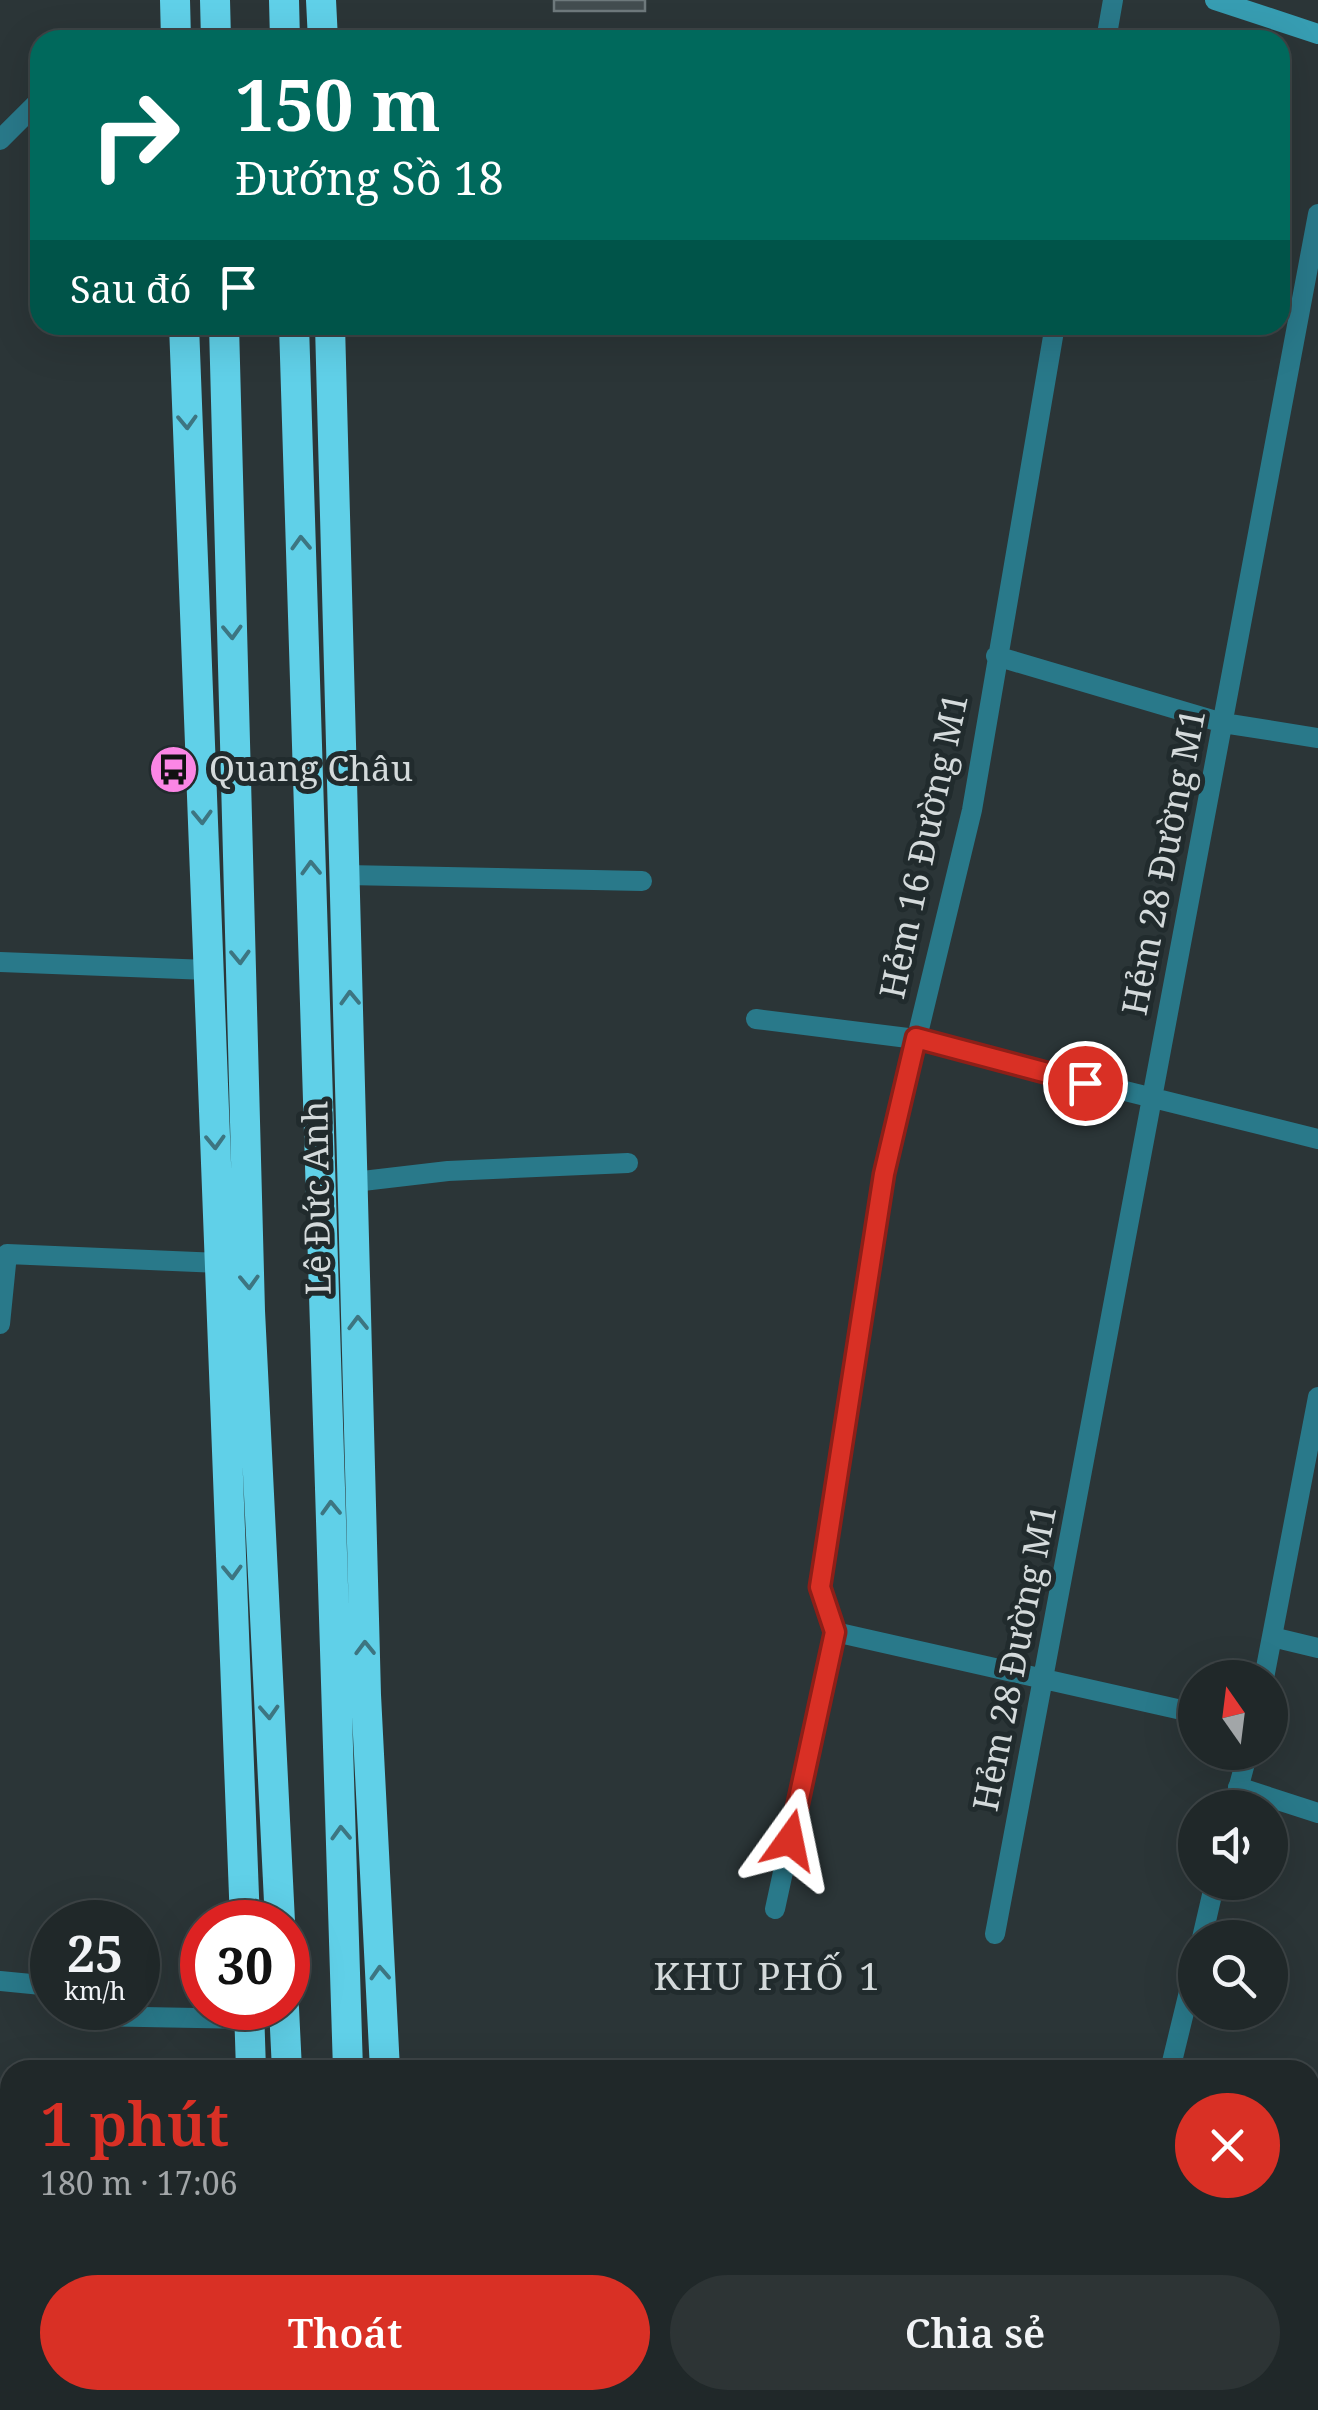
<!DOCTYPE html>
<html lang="vi">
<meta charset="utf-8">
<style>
:root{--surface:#202829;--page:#2d3435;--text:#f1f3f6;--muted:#a2a6a8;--line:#3d4446;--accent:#d93025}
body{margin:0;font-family:"Noto Serif",serif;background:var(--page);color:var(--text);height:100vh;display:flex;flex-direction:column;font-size:38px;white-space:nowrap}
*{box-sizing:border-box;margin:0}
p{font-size:32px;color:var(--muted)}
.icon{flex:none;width:55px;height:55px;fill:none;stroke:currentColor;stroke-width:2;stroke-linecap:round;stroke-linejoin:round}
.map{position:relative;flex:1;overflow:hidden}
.side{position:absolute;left:0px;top:2060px;width:1320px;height:350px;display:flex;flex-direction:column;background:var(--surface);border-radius:30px 30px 0 0;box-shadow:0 10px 40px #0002,0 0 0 2px var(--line)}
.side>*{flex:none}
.hud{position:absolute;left:30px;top:30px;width:1260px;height:305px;border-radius:30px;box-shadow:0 10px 40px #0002,0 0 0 2px var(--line);background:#00695c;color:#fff;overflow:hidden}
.needle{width:65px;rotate:346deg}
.controls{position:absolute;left:1178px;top:1660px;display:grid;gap:20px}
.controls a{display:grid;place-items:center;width:110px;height:110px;border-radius:50%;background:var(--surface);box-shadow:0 10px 40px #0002,0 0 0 2px var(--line);font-size:50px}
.speed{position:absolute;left:30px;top:1900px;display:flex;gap:20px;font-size:50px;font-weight:700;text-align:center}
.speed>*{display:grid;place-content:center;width:130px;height:130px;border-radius:50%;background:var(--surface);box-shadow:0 10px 40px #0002,0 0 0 2px var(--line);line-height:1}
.speed small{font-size:25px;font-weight:400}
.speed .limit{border:15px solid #d22;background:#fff;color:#111}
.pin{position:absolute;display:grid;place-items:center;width:85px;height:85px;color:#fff;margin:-42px;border:5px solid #fff;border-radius:50%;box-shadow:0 2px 10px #0007}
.me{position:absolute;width:110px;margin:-55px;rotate:12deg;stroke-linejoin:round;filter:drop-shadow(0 0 8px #0008)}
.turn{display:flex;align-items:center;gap:35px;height:210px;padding:0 40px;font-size:45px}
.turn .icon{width:130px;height:130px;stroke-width:2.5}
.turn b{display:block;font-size:70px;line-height:85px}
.then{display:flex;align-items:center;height:95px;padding:0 40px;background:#0003;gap:20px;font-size:38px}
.round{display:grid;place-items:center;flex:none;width:105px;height:105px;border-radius:52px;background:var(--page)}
.overview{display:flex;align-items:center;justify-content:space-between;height:170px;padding:0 40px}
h1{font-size:60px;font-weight:600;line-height:75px;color:var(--accent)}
.primary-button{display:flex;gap:20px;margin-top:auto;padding:20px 40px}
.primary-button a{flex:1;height:115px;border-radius:60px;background:var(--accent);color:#fff;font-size:40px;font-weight:600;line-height:115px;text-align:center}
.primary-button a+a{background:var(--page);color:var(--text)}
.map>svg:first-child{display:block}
</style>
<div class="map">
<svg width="1318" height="2410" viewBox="0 0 1318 2410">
<rect width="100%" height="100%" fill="#2b3537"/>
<path fill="#434d50" stroke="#6e797c" stroke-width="2.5" d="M554,0h91v11h-91z"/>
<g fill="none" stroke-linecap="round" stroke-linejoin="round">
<path stroke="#29798a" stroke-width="20" d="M0,140l40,-40
M0,962l208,8
M756,1019l160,20
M1238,1787l80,26
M0,1981l52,5
M86,2008l5,8 158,3
M0,2104h10"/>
<path stroke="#29798a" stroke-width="20" d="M1106,40l7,-40
M996,656l227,67 95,15
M346,875l296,6
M916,1039l402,100
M354,1182l94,-11 180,-8
M0,1324l7,-70 213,9
M835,1632l360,81
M1272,1637l46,11
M1264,1678l54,-281
M1233,1808l15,-56
M775,1909l60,-277 -14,-45 63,-413 88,-364 83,-485
M995,1934l323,-1720
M1202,1938l13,-56
M1170,2070l25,-103
M46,2410l1,-10
M1113,2410l2,-10"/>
<path stroke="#379db2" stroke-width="20" d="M1215,0l103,34"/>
<path stroke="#60d0e8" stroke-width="30" d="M175,0l1,40
M215,0l1,40
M284,0l1,40
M321,0l2,40
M184,325l61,1597
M224,325l26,986 30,611
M294,325l54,1745
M330,325l36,1370 19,375
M249,2008l2,62
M284,2008l3,62
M264,2400l1,10
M304,2400v10
M359,2400v10
M400,2400v10"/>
</g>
<defs><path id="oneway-chevron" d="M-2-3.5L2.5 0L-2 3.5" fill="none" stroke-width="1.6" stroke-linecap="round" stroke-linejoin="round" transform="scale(2.5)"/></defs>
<g stroke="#3d7581">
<use href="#oneway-chevron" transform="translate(187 422) rotate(88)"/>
<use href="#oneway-chevron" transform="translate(301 543) rotate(-92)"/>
<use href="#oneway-chevron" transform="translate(232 632) rotate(88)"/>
<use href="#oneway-chevron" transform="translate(202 817) rotate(88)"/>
<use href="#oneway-chevron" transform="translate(311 868) rotate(-92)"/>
<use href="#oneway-chevron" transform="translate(240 957) rotate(88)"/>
<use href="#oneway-chevron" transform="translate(350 998) rotate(-92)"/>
<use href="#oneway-chevron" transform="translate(215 1142) rotate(88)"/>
<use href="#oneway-chevron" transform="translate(249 1282) rotate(88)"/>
<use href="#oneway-chevron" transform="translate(358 1323) rotate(-91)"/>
<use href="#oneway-chevron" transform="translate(331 1508) rotate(-92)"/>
<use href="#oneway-chevron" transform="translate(232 1572) rotate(88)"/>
<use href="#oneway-chevron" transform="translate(365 1648) rotate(-91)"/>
<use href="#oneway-chevron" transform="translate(269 1712) rotate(87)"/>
<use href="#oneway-chevron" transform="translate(341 1833) rotate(-92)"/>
<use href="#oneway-chevron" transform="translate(380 1973) rotate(-93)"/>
</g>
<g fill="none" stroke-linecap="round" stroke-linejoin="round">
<defs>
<path id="route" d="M790,1840l45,-208 -15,-45 64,-413 32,-136 169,45"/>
</defs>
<use href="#route" stroke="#8d1f18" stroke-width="25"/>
<use href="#route" stroke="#d93025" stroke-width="18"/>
</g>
<defs>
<symbol id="bus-disc" viewBox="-11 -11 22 22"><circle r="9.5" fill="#fb86e5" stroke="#212b2d"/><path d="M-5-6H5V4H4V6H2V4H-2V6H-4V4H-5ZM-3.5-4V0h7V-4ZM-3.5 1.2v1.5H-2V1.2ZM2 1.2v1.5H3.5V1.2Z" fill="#111"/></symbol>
</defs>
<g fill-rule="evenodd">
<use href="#bus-disc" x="146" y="742" width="55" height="55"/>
</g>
<g text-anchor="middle" stroke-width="10" stroke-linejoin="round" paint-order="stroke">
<g font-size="35" fill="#d4dadb" stroke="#212b2d" text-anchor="start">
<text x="209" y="781">Quang Châu</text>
</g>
<g font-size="35" fill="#d4dadb" stroke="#212b2d">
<text transform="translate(924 846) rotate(-78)" y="12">Hẻm 16 Đường M1</text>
<text transform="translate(1164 862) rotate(-79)" y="12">Hẻm 28 Đường M1</text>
<text transform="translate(317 1198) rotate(-91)" y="12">Lê Đức Anh</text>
<text transform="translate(1015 1658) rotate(-79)" y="12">Hẻm 28 Đường M1</text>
</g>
<g font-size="38" letter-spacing="2.5" fill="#d4dadb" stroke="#212b2d">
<text x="768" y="1990">KHU PHỐ 1</text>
</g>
</g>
</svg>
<div class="controls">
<a><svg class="needle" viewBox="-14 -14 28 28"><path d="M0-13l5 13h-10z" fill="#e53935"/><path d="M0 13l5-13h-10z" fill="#a2a6a8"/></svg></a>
<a><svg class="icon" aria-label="sound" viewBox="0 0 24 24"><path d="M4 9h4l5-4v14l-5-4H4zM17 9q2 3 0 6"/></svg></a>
<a><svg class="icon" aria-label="search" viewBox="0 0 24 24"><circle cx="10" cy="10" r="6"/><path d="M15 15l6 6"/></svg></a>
</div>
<div class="speed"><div>25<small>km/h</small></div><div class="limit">30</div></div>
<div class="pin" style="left:1085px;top:1083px;background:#d93025"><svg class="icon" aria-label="arrive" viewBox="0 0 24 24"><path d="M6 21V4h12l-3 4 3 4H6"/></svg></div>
<svg class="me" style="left:790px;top:1840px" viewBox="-20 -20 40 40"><path d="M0-17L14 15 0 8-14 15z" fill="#d93025" stroke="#fff" stroke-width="4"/></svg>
<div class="hud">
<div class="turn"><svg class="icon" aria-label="right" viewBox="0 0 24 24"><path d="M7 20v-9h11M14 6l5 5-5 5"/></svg><div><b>150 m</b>Đướng Sồ 18</div></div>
<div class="then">Sau đó<svg class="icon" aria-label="arrive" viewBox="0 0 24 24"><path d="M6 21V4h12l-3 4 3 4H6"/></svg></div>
</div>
<section class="side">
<div class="overview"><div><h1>1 phút</h1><p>180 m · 17:06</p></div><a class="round" style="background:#d93025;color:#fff"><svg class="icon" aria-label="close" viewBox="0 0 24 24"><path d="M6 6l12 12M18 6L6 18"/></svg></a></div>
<div class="primary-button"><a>Thoát</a><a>Chia sẻ</a></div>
</section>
</div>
